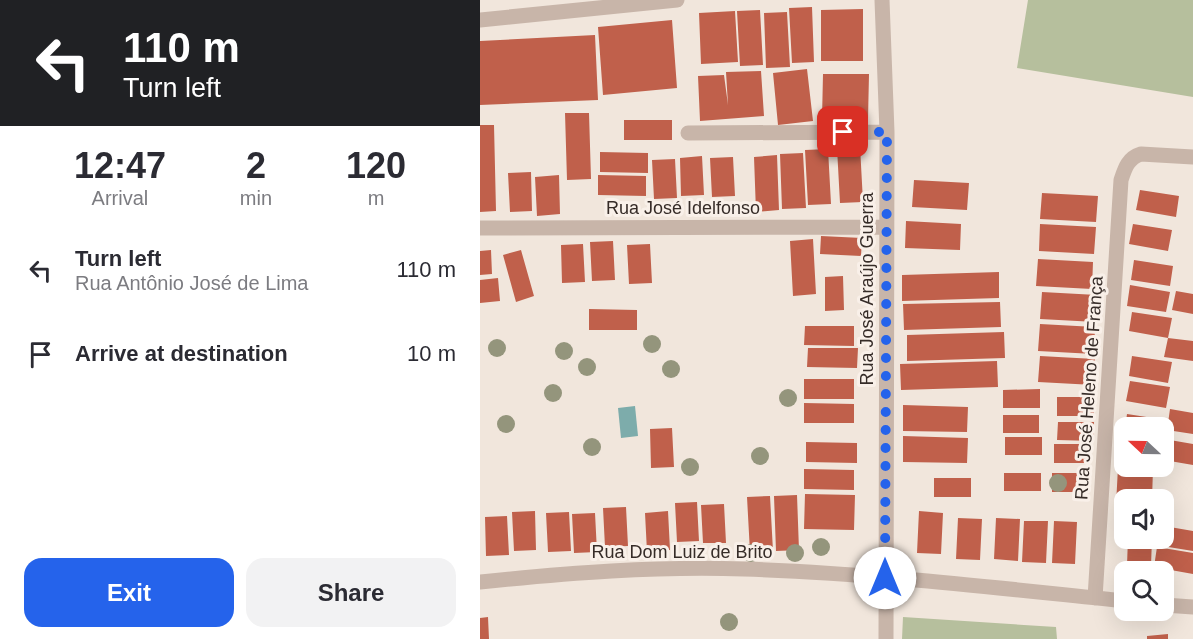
<!DOCTYPE html>
<meta charset="utf-8">
<style>
:root{--surface:#fff;--page:#f2f2f3;--text:#2b2b33;--muted:#7c7c81;--accent:#2563eb}
body{margin:0;font-family:Helvetica,sans-serif;background:var(--page);color:var(--text);height:100vh;display:flex;flex-direction:column;font-size:22px;white-space:nowrap}
*{box-sizing:border-box;margin:0}
p{font-size:20px;color:var(--muted)}
.icon{flex:none;width:33px;height:33px;fill:none;stroke:currentColor;stroke-width:2;stroke-linecap:round;stroke-linejoin:round}
.map{position:relative;flex:1;overflow:hidden}
.drawer{display:flex;flex-direction:column;background:var(--surface);width:480px}
.drawer>*{flex:none}
.guide{background:#202124;color:#fff;overflow:hidden}
.needle{width:39px;rotate:292deg}
.buttons{position:absolute;left:634px;top:417px;display:grid;gap:12px}
.buttons a{display:grid;place-items:center;width:60px;height:60px;border-radius:12px;background:var(--surface);box-shadow:0 6px 24px #0002;font-size:30px}
.pin{position:absolute;display:grid;place-items:center;width:51px;height:51px;color:#fff;margin:-26px;border-radius:12px;box-shadow:0 3px 9px #0006}
.me{position:absolute;width:66px;margin:-33px;rotate:0deg;stroke-linejoin:round;filter:drop-shadow(0 0 4px #0008)}
.turn{display:flex;align-items:center;gap:21px;height:126px;padding:0 24px;font-size:27px}
.turn .icon{width:78px;height:78px;stroke-width:2.5}
.turn b{display:block;font-size:42px;line-height:51px}
.eta{display:flex;justify-content:space-evenly;align-items:center;height:102px;text-align:center}
.eta b{font-size:36px;font-weight:600;line-height:42px}
.button{display:flex;gap:12px;margin-top:auto;padding:12px 24px}
.button a{flex:1;height:69px;border-radius:18px;background:var(--accent);color:#fff;font-size:24px;font-weight:600;line-height:69px;text-align:center}
.button a+a{background:var(--page);color:var(--text)}
ul{padding:0;list-style:none}
li{display:flex;align-items:center;gap:18px;height:84px;padding:0 24px}
li div{flex:1}
li b{display:block;font-size:22px}
li em{font-style:normal}
main{display:flex;flex:1;min-height:0}
.map>svg:first-child{display:block}
</style>
<main>
<section class="drawer">
<div class="guide">
<div class="turn"><svg class="icon" aria-label="left" viewBox="0 0 24 24"><path d="M17 20v-9H6M10 6l-5 5 5 5"/></svg><div><b>110 m</b>Turn left</div></div>
</div>
<div class="eta">
<div><b>12:47</b><p>Arrival</p></div>
<div><b>2</b><p>min</p></div>
<div><b>120</b><p>m</p></div>
</div>
<ul>
<li><svg class="icon" aria-label="left" viewBox="0 0 24 24"><path d="M17 20v-9H6M10 6l-5 5 5 5"/></svg><div><b>Turn left</b><p>Rua Antônio José de Lima</p></div><em>110 m</em></li>
<li><svg class="icon" aria-label="arrive" viewBox="0 0 24 24"><path d="M6 21V4h12l-3 4 3 4H6"/></svg><div><b>Arrive at destination</b></div><em>10 m</em></li>
</ul>
<div class="button"><a>Exit</a><a>Share</a></div>
</section>
<div class="map">
<svg width="713" height="639" viewBox="0 0 713 639">
<rect width="100%" height="100%" fill="#f1e6dc"/>
<path fill="#b6bf9d" d="M548,0h165v97l-176,-29z
M423,617l153,10 1,12h-155z"/>
<path fill="#7dacab" d="M155,406l3,30 -17,2 -3,-30z"/>
<path fill="#c0604b" d="M332,7l2,55 -22,1 -3,-55z
M383,9v52h-42v-51z
M280,10l3,55 -23,1 -3,-55z
M255,11l3,51 -37,2 -2,-51z
M307,12l3,55 -24,1 -2,-55z
M192,20l5,68 -74,7 -5,-68z
M115,35l3,65 -118,5v-64z
M327,69l6,52 -35,4 -5,-52z
M281,71l3,45 -64,5 -2,-45 26,-1 4,30 -2,-33z
M343,74h46l-1,45h-46z
M85,113h24l2,66 -24,1z
M144,120h48v20h-48z
M0,125h14l2,86 -16,1z
M380,146l3,56 -23,1 -3,-55z
M348,149l3,55 -23,1 -3,-55z
M120,152l48,1v20l-48,-1z
M323,153l3,55 -24,1 -2,-55z
M297,155l2,55 -23,2 -2,-55z
M222,156l2,39 -23,1 -1,-38z
M253,157l2,39 -23,1 -2,-39z
M195,159l2,39 -23,1 -2,-39z
M51,172l1,39 -22,1 -2,-39z
M79,175l1,39 -23,2 -2,-39z
M118,175l48,1v20l-48,-1z
M434,180l55,3 -2,27 -55,-3z
M660,190l39,6 -3,21 -40,-7z
M562,193l56,3 -2,26 -56,-3z
M426,221l55,3 -1,26 -55,-2z
M560,224l56,3 -2,27 -55,-3z
M653,224l39,6 -4,21 -39,-7z
M341,236l41,2 -1,18 -41,-2z
M333,239l3,55 -23,2 -3,-55z
M133,241l2,39 -23,1 -2,-39z
M103,244l2,38 -23,1 -1,-38z
M170,244l2,39 -23,1 -2,-39z
M11,250l1,24 -12,1v-24z
M41,250l13,46 -18,6 -13,-47z
M558,259l55,3 -1,27 -56,-3z
M654,260l39,6 -3,20 -39,-6z
M519,272v26l-97,3v-26z
M363,276l1,34 -19,1v-34z
M18,278l2,23 -20,2v-23z
M650,285l40,7 -4,20 -39,-6z
M696,291l17,3v20l-21,-4z
M562,292l55,3 -1,27 -56,-3z
M520,302l1,25 -97,3 -1,-26z
M109,309l48,1v20h-48z
M652,312l40,6 -4,20 -39,-7z
M560,324l55,3 -1,27 -56,-3z
M325,326h49v20l-50,-1z
M524,332l1,26 -98,3v-26z
M688,338l25,3v20l-29,-4z
M328,348h50l-1,20 -50,-1z
M560,356l55,3 -1,26 -56,-3z
M652,356l40,6 -4,21 -39,-7z
M517,361l1,26 -97,3 -1,-26z
M324,379h50v20h-50z
M650,381l40,6 -4,21 -40,-7z
M560,389v19h-37v-18z
M577,397h37v19h-37z
M324,403l50,1v19h-50z
M423,405l65,2 -1,25 -64,-1z
M690,409l23,4v21l-26,-4z
M647,414l39,6 -1,8h-40z
M523,415h36v18h-36z
M578,422h36v19l-37,-1z
M192,428l2,39 -23,1 -1,-39z
M423,436l65,2 -1,25 -64,-1z
M525,437h37v18h-37z
M684,439l29,5v21l-29,-5z
M326,442l51,1v20l-51,-1z
M574,444h37v19h-37z
M638,467l35,1 -1,32h-27v5h-9z
M324,469l50,1v20l-50,-1z
M524,473h37v18h-37z
M572,473h37v19h-37z
M454,478h37v19h-37z
M325,494l50,1 -1,35 -50,-1z
M317,495l2,55 -23,1 -2,-55z
M290,496l3,55 -23,1 -3,-55z
M217,502l2,39 -22,1 -2,-39z
M244,504l2,39h-23l-2,-38z
M146,507l2,39 -23,1 -2,-39z
M55,511l1,39 -22,1 -2,-39z
M188,511l2,39 -23,2 -2,-39z
M439,511l24,2 -2,41 -24,-1z
M89,512l2,39 -23,1 -2,-39z
M115,513l2,39 -23,1 -2,-39z
M27,516l2,39 -23,1 -1,-39z
M478,518l24,1 -2,41 -24,-1z
M516,518l24,1 -2,42 -24,-2z
M544,521h24l-2,42 -24,-1z
M574,521l23,1 -2,42 -23,-1z
M684,526l29,5v20l-37,-6 1,-7h7z
M648,538h24l-1,28 -24,-1z
M677,547l36,6v21l-39,-7z
M8,617l1,22h-9v-21z
M688,634v5h-21v-3z"/>
<g fill="none" stroke-linecap="round" stroke-linejoin="round">
<path stroke="#c8b5a9" stroke-width="15" d="M402,0l5,132 -1,507
M0,20l197,-20
M208,133l199,-1
M0,228l406,-1
M0,582c88,-9 175,-16 264,-13 127,4 254,19 381,32
M615,598l26,-418c4,-12 7,-22 20,-26l52,3
M684,605l29,2"/>
</g>
<g fill="#94957c">
<circle cx="172" cy="344" r="9"/>
<circle cx="17" cy="348" r="9"/>
<circle cx="84" cy="351" r="9"/>
<circle cx="107" cy="367" r="9"/>
<circle cx="191" cy="369" r="9"/>
<circle cx="73" cy="393" r="9"/>
<circle cx="308" cy="398" r="9"/>
<circle cx="26" cy="424" r="9"/>
<circle cx="112" cy="447" r="9"/>
<circle cx="280" cy="456" r="9"/>
<circle cx="210" cy="467" r="9"/>
<circle cx="578" cy="483" r="9"/>
<circle cx="341" cy="547" r="9"/>
<circle cx="271" cy="553" r="9"/>
<circle cx="315" cy="553" r="9"/>
<circle cx="249" cy="622" r="9"/>
</g>
<g fill="none" stroke-linecap="round" stroke-linejoin="round">
<path stroke="#2563eb" stroke-width="10" stroke-dasharray="0 18" d="M363,132h44l-2,446"/>
</g>
<g text-anchor="middle" stroke-width="6" stroke-linejoin="round" paint-order="stroke">
<g font-size="18" fill="#362c28" stroke="#f9f0e9">
<text x="203" y="214">Rua José Idelfonso</text>
<text transform="translate(387 289) rotate(-90)" y="6">Rua José Araújo Guerra</text>
<text transform="translate(609 388) rotate(-86)" y="6">Rua José Heleno de França</text>
<text x="202" y="558">Rua Dom Luiz de Brito</text>
</g>
</g>
</svg>
<div class="buttons">
<a><svg class="needle" viewBox="-14 -14 28 28"><path d="M0-13l5 13h-10z" fill="#e53935"/><path d="M0 13l5-13h-10z" fill="#7c7c81"/></svg></a>
<a><svg class="icon" aria-label="sound" viewBox="0 0 24 24"><path d="M4 9h4l5-4v14l-5-4H4zM17 9q2 3 0 6"/></svg></a>
<a><svg class="icon" aria-label="search" viewBox="0 0 24 24"><circle cx="10" cy="10" r="6"/><path d="M15 15l6 6"/></svg></a>
</div>
<div class="pin" style="left:363px;top:132px;background:#d93025"><svg class="icon" aria-label="arrive" viewBox="0 0 24 24"><path d="M6 21V4h12l-3 4 3 4H6"/></svg></div>
<svg class="me" style="left:405px;top:578px" viewBox="-20 -20 40 40"><circle r="19" fill="#fff"/><path d="M0-13L10 11 0 6-10 11z" fill="#2563eb"/></svg>
</div>
</main>
